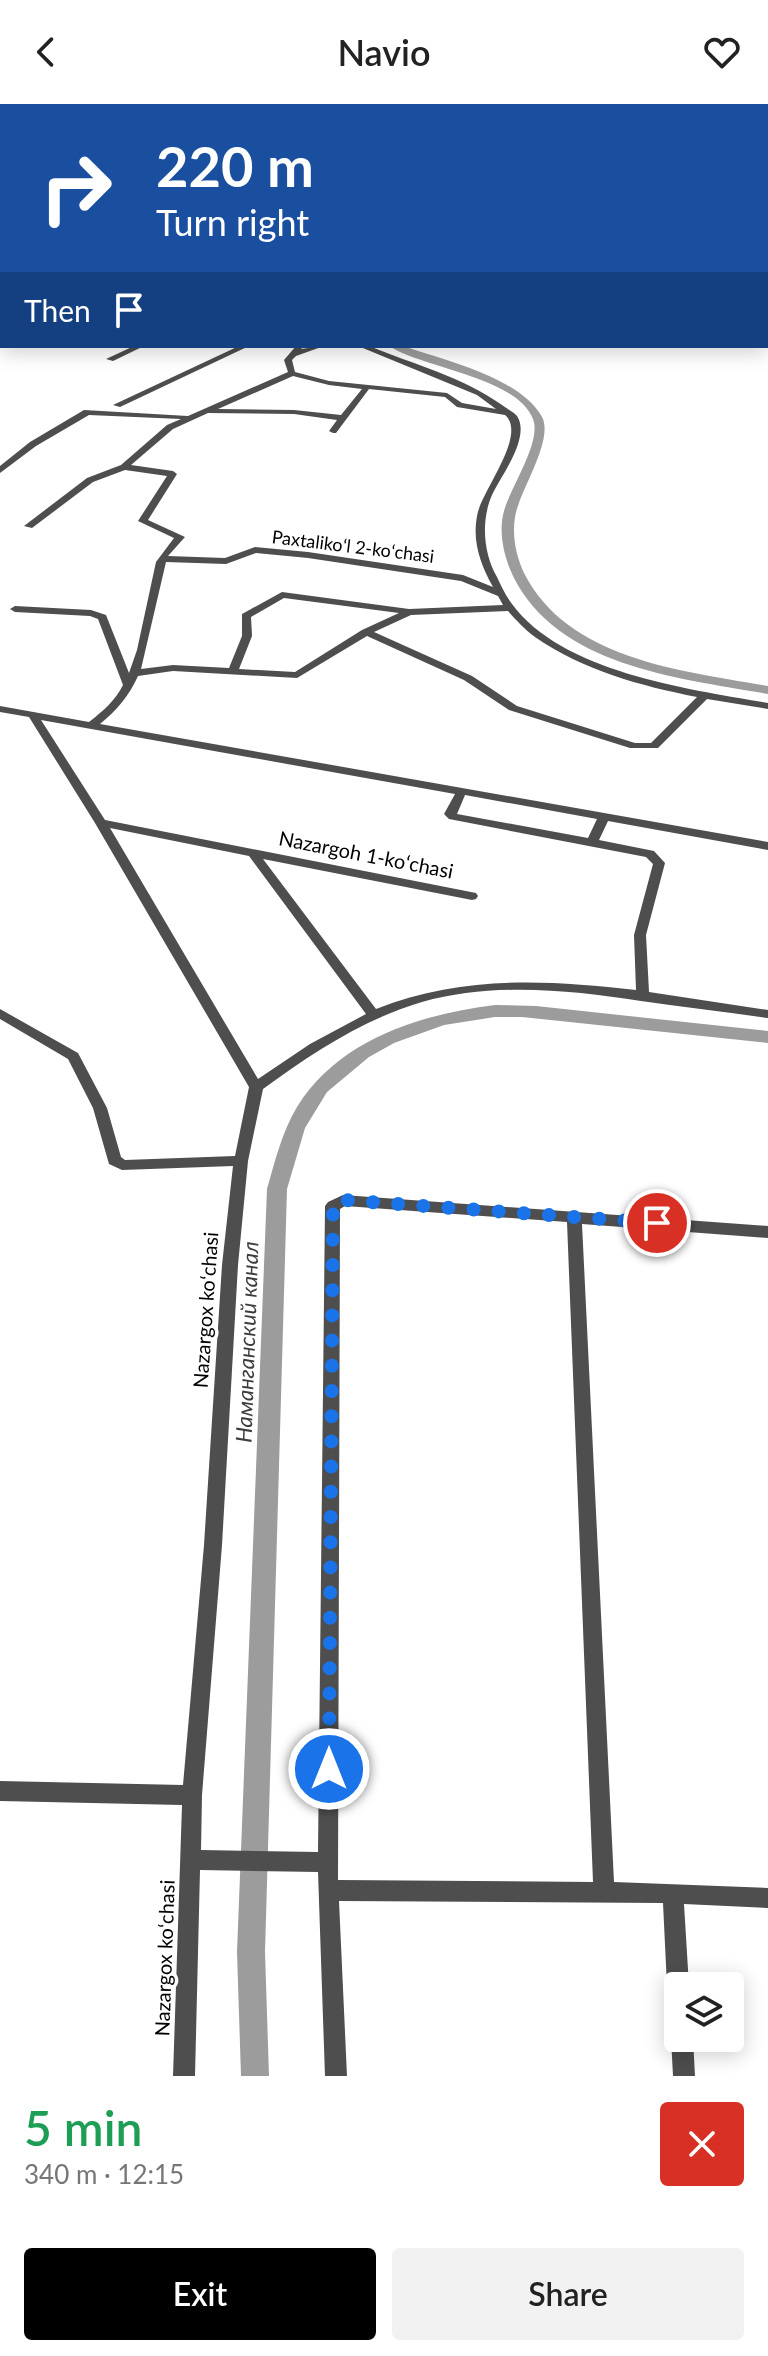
<!DOCTYPE html>
<meta charset="utf-8">
<style>
:root{--surface:#fff;--page:#f2f2f2;--text:#222;--muted:#767676;--accent:#000}
body{margin:0;font-family:Lato,sans-serif;background:var(--page);color:var(--text);height:100vh;display:flex;flex-direction:column;font-size:30px;white-space:nowrap}
*{box-sizing:border-box;margin:0}
p{font-size:26px;color:var(--muted)}
.icon{flex:none;width:44px;height:44px;fill:none;stroke:currentColor;stroke-width:2;stroke-linecap:round;stroke-linejoin:round}
.map{position:relative;height:1972px;overflow:hidden}
.drawer{display:flex;flex-direction:column;background:var(--surface);flex:1}
.drawer>*{flex:none}
.banner{position:absolute;left:0px;top:0px;width:768px;height:244px;box-shadow:0 4px 20px #0003;background:#1a4fa0;color:#fff;overflow:hidden}
.fabs{position:absolute;left:664px;top:1868px;display:grid;gap:16px}
.fabs a{display:grid;place-items:center;width:80px;height:80px;border-radius:8px;background:var(--surface);box-shadow:0 4px 20px #0003;font-size:40px}
.pin{position:absolute;display:grid;place-items:center;width:68px;height:68px;color:#fff;margin:-34px;border:4px solid #fff;border-radius:50%;box-shadow:0 2px 8px #0007}
.me{position:absolute;width:88px;margin:-44px;rotate:0deg;stroke-linejoin:round;filter:drop-shadow(0 0 6px #0008)}
.turn{display:flex;align-items:center;gap:28px;height:168px;padding:0 24px;font-size:36px}
.turn .icon{width:104px;height:104px;stroke-width:2.5}
.turn b{display:block;font-size:56px;line-height:68px}
.then{display:flex;align-items:center;height:76px;padding:0 24px;background:#0003;gap:16px;font-size:30px}
.round{display:grid;place-items:center;flex:none;width:84px;height:84px;border-radius:8px;background:var(--page)}
.head{display:flex;align-items:center;justify-content:space-between;height:136px;padding:0 24px}
h1{font-size:48px;font-weight:600;line-height:60px;color:#1e9e55}
.button{display:flex;gap:16px;margin-top:auto;padding:16px 24px}
.button a{flex:1;height:92px;border-radius:8px;background:var(--accent);color:#fff;font-size:32px;font-weight:600;line-height:92px;text-align:center}
.button a+a{background:var(--page);color:var(--text)}
header{display:flex;justify-content:space-between;align-items:center;height:104px;padding:0 24px;background:var(--surface);font-size:36px;font-weight:600}
.map>svg:first-child{display:block}
</style>
<header><svg class="icon" aria-label="back" viewBox="0 0 24 24"><path d="M15 5l-7 7 7 7"/></svg>Navio<svg class="icon" aria-label="heart" viewBox="0 0 24 24"><path d="M12 20l-8-8c-3-5 5-10 8-4 3-6 11-1 8 4z"/></svg></header>
<div class="map">
<svg width="768" height="1972" viewBox="0 0 768 1972">
<rect width="100%" height="100%" fill="#fff"/>
<g fill="none" stroke-linecap="round" stroke-linejoin="round">
<path fill="#9c9c9c" fill-rule="evenodd" d="M766,43h2v4h-2z
M389,242h14c40,14 117,31 139,71 11,20 -16,65 -23,86 -9,22 -5,49 5,70 44,87 159,98 244,113v8c-89,-16 -210,-27 -255,-118 -9,-19 -15,-44 -9,-65 6,-23 38,-69 29,-92 -16,-42 -111,-51 -144,-73z
M495,901l41,1 232,25v12l-246,-26h-27l-51,8 -50,18 -25,14 -42,35 -22,36 -18,61 -22,763 4,124h-28l-4,-124 30,-763c8,-28 15,-57 30,-82 41,-67 124,-93 198,-102z"/>
<path fill="#4e4e4e" fill-rule="evenodd" d="M766,22h2v4h-2z
M0,66h2v4h-2z
M0,116l2,1v5l-2,-1z
M134,242h10l-31,15 -7,-2z
M239,242h10l-129,61 -7,-2z
M296,242h8l-3,3 23,-3 -28,10 -4,4 3,12 34,9 118,12 15,10 34,6 -19,-14 -119,-49h11c44,18 94,31 133,59 4,3 11,7 15,11 14,21 -16,60 -25,79 -11,25 -9,58 5,82 4,9 9,19 15,27 51,69 177,85 256,99v6l-61,-10 -49,49h-28l-121,-38 -45,-30 -97,-44 -70,42 -124,-7 -35,5c-9,20 -21,34 -38,48l668,118v8l-160,-29 -9,19 55,11 11,12 -19,72 3,57 119,18v8c-42,-6 -85,-11 -127,-17 -71,-11 -147,-19 -219,1 -58,17 -110,51 -159,87l-15,72 -10,104 -16,280 -20,250 -1,55 117,2 7,-646 3,-4 15,-7 425,31v12l-186,-14 32,658 154,6v20l-84,-4 5,82h-11v11l-8,-3 -3,-8 -4,-83 -324,-2 8,175h-22l-7,-204 -118,-2 -5,206h-22l9,-271 -182,-4v-20l183,4 21,-240 18,-280 11,-99 -111,4 -13,-6 -16,-56 -25,-49 -68,-40v-10l78,44 29,55 14,49 4,3 110,-4 14,-69 -154,-264 -66,-106 -29,-5v-6l89,16c14,-11 26,-21 34,-37l-25,-66 -8,-3 -75,-4 -5,-3 5,-3 76,4 15,5 23,58 8,-23 19,-88 18,-24 -36,-17 29,-45 -42,-6 -32,12 -61,46 -8,-2 63,-48 34,-13 46,-40 14,-6 -92,-4 -53,31 -36,27v-7l30,-24 54,-32 104,6 100,-44 -4,-12zM293,272l36,9 33,4 -21,26 -47,-5 -76,-1zM369,285l76,8 12,10 48,8c23,20 -24,76 -28,101 -5,26 4,50 16,71l-30,-12 -155,-23 -53,-5 -30,11 -57,-2 17,-19 -37,-17 29,-46 -4,-3 -42,-6 42,-36 35,-16 86,1 43,6 -8,11 4,2h3zM256,449l52,5 153,23 37,15 5,9 -94,4 -127,-17 -40,22v22l-13,32 -56,-3 -32,4 25,-107 60,2zM284,494l115,15 -37,17 -67,42 -56,-3 13,-33 -1,-19zM508,507c8,9 17,19 27,26 47,33 106,49 162,60l-46,46h-16l-118,-37 -45,-30 -98,-44 37,-17zM41,616l414,74 -11,20 5,5 197,38 7,7 -19,71 2,55c-91,-10 -173,-15 -260,19l-113,-150 209,41 4,-1 2,-3 -2,-3 -371,-73zM465,691l132,24 -9,19 -131,-24zM110,724l139,28 117,158 -56,30 -52,35zM345,1102l222,16 26,660 -255,-2 2,-671z
M678,1925v9h15l2,38h-22l-2,-38 3,-8z"/>
<path stroke="#4e4e4e" stroke-width="16" d="M586,2l9,-2
M0,179l2,-1"/>
</g>
<g fill="none" stroke-linecap="round" stroke-linejoin="round">
<path stroke="#1a73e8" stroke-width="14" stroke-dasharray="0 25.2" d="M329,1665l4,-563 10,-6 314,23"/>
</g>
<g text-anchor="middle" stroke-width="7" stroke-linejoin="round" paint-order="stroke">
<g font-size="18" fill="#000" stroke="#fff">
<text transform="translate(353 443) rotate(7)" y="6">Paxtalikoʻl 2-koʻchasi</text>
</g>
<g font-size="20" fill="#000" stroke="#fff">
<text transform="translate(366 751) rotate(11)" y="7">Nazargoh 1-koʻchasi</text>
<text transform="translate(206 1206) rotate(-86)" y="7">Nazargox koʻchasi</text>
<text transform="translate(165 1854) rotate(-88)" y="7">Nazargox koʻchasi</text>
</g>
<g font-size="22" font-style="italic" fill="#3d3d3d" stroke="#fff">
<text transform="translate(247 1238) rotate(-88)" y="8">Наманганский канал</text>
</g>
</g>
</svg>
<div class="fabs">
<a><svg class="icon" aria-label="layers" viewBox="0 0 24 24"><path d="M12 4l9 5-9 5-9-5zM3 14l9 5 9-5"/></svg></a>
</div>
<div class="pin" style="left:657px;top:1119px;background:#d93025"><svg class="icon" aria-label="arrive" viewBox="0 0 24 24"><path d="M6 21V4h12l-3 4 3 4H6"/></svg></div>
<svg class="me" style="left:329px;top:1665px" viewBox="-20 -20 40 40"><circle r="17" fill="#1a73e8" stroke="#fff" stroke-width="3"/><path d="M0-11L8 9 0 5-8 9z" fill="#fff"/></svg>
<div class="banner">
<div class="turn"><svg class="icon" aria-label="right" viewBox="0 0 24 24"><path d="M7 20v-9h11M14 6l5 5-5 5"/></svg><div><b>220 m</b>Turn right</div></div>
<div class="then">Then<svg class="icon" aria-label="arrive" viewBox="0 0 24 24"><path d="M6 21V4h12l-3 4 3 4H6"/></svg></div>
</div>
</div>
<section class="drawer">
<div class="head"><div><h1>5 min</h1><p>340 m · 12:15</p></div><a class="round" style="background:#d93025;color:#fff"><svg class="icon" aria-label="close" viewBox="0 0 24 24"><path d="M6 6l12 12M18 6L6 18"/></svg></a></div>
<div class="button"><a>Exit</a><a>Share</a></div>
</section>
